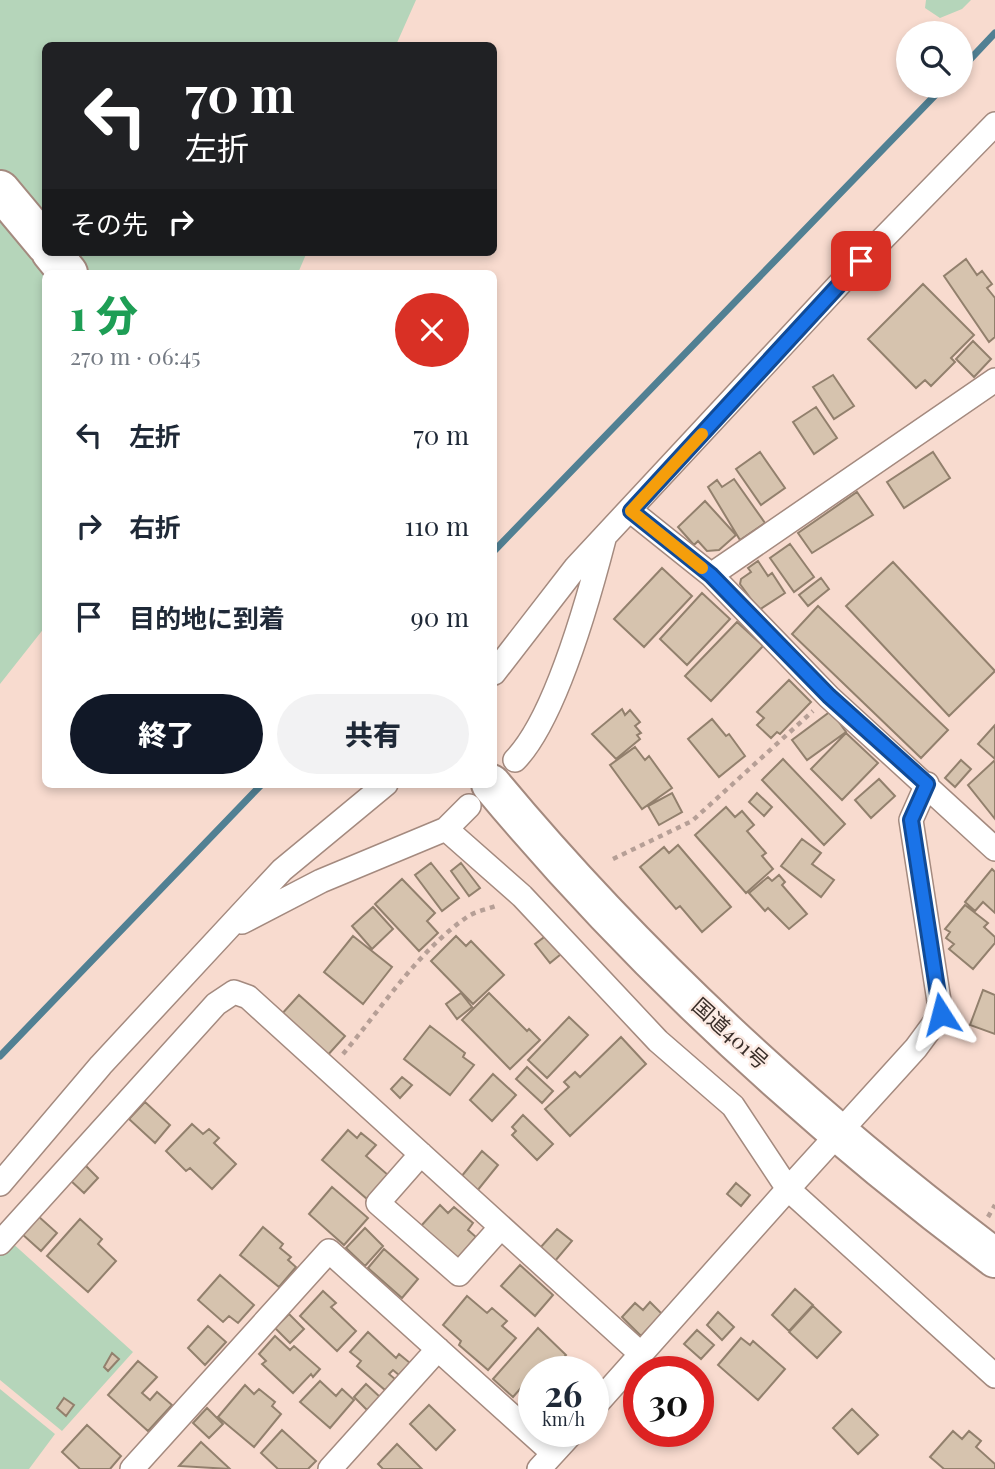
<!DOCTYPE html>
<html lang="ja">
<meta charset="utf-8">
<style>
:root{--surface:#fff;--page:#f2f2f3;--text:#1f2937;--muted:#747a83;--accent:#111827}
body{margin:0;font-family:"Playfair Display","Noto Sans JP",serif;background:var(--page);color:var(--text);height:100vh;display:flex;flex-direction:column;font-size:26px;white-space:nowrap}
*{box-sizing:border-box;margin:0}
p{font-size:23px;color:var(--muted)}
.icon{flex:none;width:38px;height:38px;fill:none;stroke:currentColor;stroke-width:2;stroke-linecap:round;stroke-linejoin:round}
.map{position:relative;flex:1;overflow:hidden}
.sheet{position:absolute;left:42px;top:270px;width:455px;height:518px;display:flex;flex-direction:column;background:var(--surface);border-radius:10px;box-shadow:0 4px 10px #0003}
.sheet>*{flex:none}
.top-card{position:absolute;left:42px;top:42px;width:455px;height:214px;border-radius:10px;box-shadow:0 4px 10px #0003;background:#202124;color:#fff;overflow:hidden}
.buttons{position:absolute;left:896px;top:21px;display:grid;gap:14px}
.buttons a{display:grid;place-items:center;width:77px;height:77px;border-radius:50%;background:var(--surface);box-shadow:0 4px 10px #0003;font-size:35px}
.speed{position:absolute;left:518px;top:1356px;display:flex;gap:14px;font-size:35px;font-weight:700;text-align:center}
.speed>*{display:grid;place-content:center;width:91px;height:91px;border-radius:50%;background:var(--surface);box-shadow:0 4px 10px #0003;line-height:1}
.speed small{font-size:18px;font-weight:400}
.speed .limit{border:10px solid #d22;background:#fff;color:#111}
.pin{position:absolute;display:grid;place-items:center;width:60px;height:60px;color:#fff;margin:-30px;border-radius:14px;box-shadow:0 4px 10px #0006}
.me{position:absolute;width:77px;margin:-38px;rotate:351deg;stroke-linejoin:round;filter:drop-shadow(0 0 5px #0008)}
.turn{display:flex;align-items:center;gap:24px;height:147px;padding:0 28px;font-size:32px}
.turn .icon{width:91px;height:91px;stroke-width:2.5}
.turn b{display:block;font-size:49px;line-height:60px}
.then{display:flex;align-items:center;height:66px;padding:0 28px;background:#0003;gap:14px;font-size:26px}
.round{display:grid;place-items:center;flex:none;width:74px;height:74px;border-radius:37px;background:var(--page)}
.headline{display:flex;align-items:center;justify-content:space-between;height:119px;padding:0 28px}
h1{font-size:42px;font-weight:800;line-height:52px;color:#1e9e55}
.action{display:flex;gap:14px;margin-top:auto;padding:14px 28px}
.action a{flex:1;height:80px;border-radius:42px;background:var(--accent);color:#fff;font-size:28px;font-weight:800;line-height:80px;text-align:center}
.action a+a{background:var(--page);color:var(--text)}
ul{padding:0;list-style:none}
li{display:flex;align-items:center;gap:21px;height:91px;padding:0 28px}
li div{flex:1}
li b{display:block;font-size:26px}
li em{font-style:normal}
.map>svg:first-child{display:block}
</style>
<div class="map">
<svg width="995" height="1469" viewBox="0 0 995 1469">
<rect width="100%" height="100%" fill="#f8dbcf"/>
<path fill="#b5d5ba" d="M0,0h416l-20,45 -350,1v206h261l-9,21h-252l-1,354 -45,57z
M926,0h45l-9,9 -22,9 -15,-10z
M10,1241l123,111 -71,79 -62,-51v-125z
M0,1389l55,45 -26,35h-29z"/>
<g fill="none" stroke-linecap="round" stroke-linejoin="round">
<path stroke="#518093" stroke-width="7" d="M961,69l34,-36
M494,551l450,-465
M0,1056l262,-272"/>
</g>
<path fill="#d6c3ae" stroke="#92806d" stroke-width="2" d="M966,259l11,16 5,-4 10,13 -5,4 8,10v39l-6,5 -45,-66z
M923,284l51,51 -23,23 4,4 -24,24 -6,-6 -9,8 -48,-49z
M973,341l18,18 -17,18 -18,-18z
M833,375l21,31 -20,13 -21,-32z
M816,407l21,31 -23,16 -21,-32z
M760,452l25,36 -24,17 -25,-36z
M933,452l17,26 -46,30 -17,-26z
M734,479l31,44 -25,17 -32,-53 9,-7 5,7z
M857,492l16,23 -61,38 -14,-20z
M705,501l31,34 -17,15 -12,1 -9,-10 -4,4 -16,-18z
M790,544l24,33 -20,15 -24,-34z
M758,561l10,15 4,-3 13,20 -26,17 -19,-26 1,-5 10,-7 -3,-4z
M893,562l102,109 -46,45 -103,-110z
M662,568l30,28 -48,51 -30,-28z
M821,578l8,11 -21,17 -9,-11z
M702,593l28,26 -43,46 -27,-26z
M818,606l130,124 -27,28 -129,-124z
M737,622l26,24 -52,55 -26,-25z
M789,680l22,22 -31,32 -3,-2 -6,6 -14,-13 7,-7 -7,-6z
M622,709l3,6 5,-5 10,12 -5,4 6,7 -4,2 3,4 -24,20 -24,-25z
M831,711l15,21 -39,28 -15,-20z
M712,719l14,17 3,-2 16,22 -26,21 -31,-38z
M995,725v34l-17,-15z
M846,733l32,30 -36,37 -31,-31z
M635,747l10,13 4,-4 23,32 -30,21 -32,-44z
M783,759l62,65 -21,21 -62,-65z
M961,760l10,9 -16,18 -10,-9z
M994,761l1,1v57l-27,-34z
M879,779l16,17 -24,22 -16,-18z
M672,793l10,19 -23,13 -11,-19z
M757,793l15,14 -8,9 -15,-14z
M726,807l9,10 7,-6 12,14 -7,6 19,22 -4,3 11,13 -27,24 -51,-58z
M802,839l19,14 -9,11 22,16 -13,17 -40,-31z
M678,845l53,62 -29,25 -22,-26 -4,3 -36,-42 24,-20 5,6z
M431,863l28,35 -17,13 -27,-36z
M461,863l19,25 -11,8 -18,-25z
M992,869l3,3v41l-12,-11 -8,9 -10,-9z
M779,875l6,7 -3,3 25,29 -18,15 -21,-21 -3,3 -16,-18 19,-16 4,4z
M402,879l33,34 -8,8 11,12 -19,18 -44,-47z
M965,905l23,18 -4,4 11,10v6l-22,26 -24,-20 5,-5 -8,-6 4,-6 -5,-3z
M373,907l20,22 -21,20 -20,-23z
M547,935l14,19 -11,9 -15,-19z
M353,936l39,31 -29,37 -39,-32z
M456,936l10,10 5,-5 33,34 -31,29 -42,-43z
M983,990l12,5v39l-25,-9z
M461,993l11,14 -15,12 -11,-15z
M489,993l38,38 2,-2 11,11 -30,29 -48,-49z
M299,995l46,41 -19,21 -46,-41z
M569,1017l19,18 -41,43 -19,-18z
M430,1026l35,27 -2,4 11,8 -24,30 -46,-36z
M621,1037l25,27 -76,72 -25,-27 24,-22 -5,-5 11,-10 5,5z
M527,1067l26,24 -11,12 -26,-24z
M493,1074l23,21 -24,26 -22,-21z
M402,1077l10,8 -12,13 -9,-9z
M145,1102l25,23 -15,18 -26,-24z
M523,1115l30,29 -16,16 -25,-25 4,-4 -4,-4z
M192,1124l11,10 6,-5 10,9 -5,5 22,21 -24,25 -22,-21 -4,3 -20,-20z
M348,1130l9,8 4,-5 15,12 -10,11 22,19 -21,24 -45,-39z
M482,1151l16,14 -21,26 -16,-14z
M85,1165l13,13 -14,15 -14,-13z
M736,1183l14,12 -9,11 -14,-12z
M332,1187l36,31 -24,27 -35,-31z
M440,1205l8,8 6,-6 19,16 -5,7 8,7 -18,21 -37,-32z
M38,1216l19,17 -16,18 -19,-17z
M80,1219l22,20 -4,5 18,17 -28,31 -41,-36z
M263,1227l20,17 -3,4 11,9 -3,3 8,7 -17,20 -39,-32z
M365,1228l18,18 -18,20 -19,-18z
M557,1229l15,12 -17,20 -15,-13z
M384,1249l34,30 -16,19 -34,-30z
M520,1265l33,30 -18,21 -34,-30z
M220,1275l34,30 -16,18 -9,-7 -6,6 -25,-22z
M795,1289l18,16 -24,26 -17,-16z
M323,1291l13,12 -5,4 25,24 -19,20 -37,-35z
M467,1296l20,17 5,-5 15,13 -5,5 14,12 -28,32 -29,-25 2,-4 -18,-16z
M650,1302l12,12 -21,22 -19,-19 13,-14 8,7z
M813,1306l28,26 -24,26 -28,-26z
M718,1312l16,15 -12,13 -15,-15z
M289,1314l15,15 -14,14 -15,-15z
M208,1326l18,16 -21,23 -17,-17z
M538,1328l28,27 -11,12 5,5h-26v16l-7,-7 -14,16 -20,-18z
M697,1330l17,15 -13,14 -17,-15z
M368,1332l28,26 3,-4 11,9 -11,12 -6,-5 -4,4 6,5 -10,11 -28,-24 4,-5 -11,-9z
M275,1336l15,14 4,-4 26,23 -7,8 -2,-3 -18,19 -31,-29 4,-3 -7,-7z
M741,1338l9,7 3,-4 32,28 -27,31 -40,-35z
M112,1353l7,6 -11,12 -4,-4z
M138,1361l19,16 -15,16 8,7 7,-8 15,13 -24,26 -40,-36z
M320,1381l16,15 6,-7 12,11 -24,28 -30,-26z
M366,1384l14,13 -13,13 -13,-13z
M245,1385l9,9 5,-5 16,13 -3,4 9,8 -27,33 -36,-30z
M64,1398l10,7 -8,11 -9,-8z
M429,1405l26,25 -19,20 -26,-26z
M207,1408l16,16 -14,14 -16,-15z
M852,1409l26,26 -20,19 -25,-26z
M87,1425l34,31 -11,13h-30l-18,-17z
M282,1430l34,31 -8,8h-30l-17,-16z
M953,1431l9,8 7,-8 12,10 -5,6 19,17v5h-51l-14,-12z
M201,1442l29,27 -51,-3z
M397,1444l25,25h-39l-5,-5z"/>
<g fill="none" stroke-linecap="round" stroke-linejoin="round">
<defs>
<path id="minor" d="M995,380l-284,195 118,122 166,152
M631,511l80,64
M494,673l82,-106 285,-306 134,-137
M515,760c41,-42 74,-163 89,-221
M927,784l-16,36 30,194 -25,34 -128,141 207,187
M446,829l76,67 136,145 75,65 55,83 -195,219
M242,922l79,-41 125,-52 23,-23
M421,1154l-43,49 81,71 42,-47
M0,1184l101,-119 181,-195 104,-86
M0,1243l216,-239 18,-12 14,5 393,357
M132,1469l197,-218 224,202
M330,1469l108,-120
M539,1469l34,-37"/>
<path id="trunk" d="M0,190l46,55
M51,252l17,21
M491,784c147,177 321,336 504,474"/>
</defs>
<use href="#minor" stroke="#a48a7f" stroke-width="26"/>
<use href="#trunk" stroke="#a48a7f" stroke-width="42"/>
<path stroke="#b69f96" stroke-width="4.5" stroke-dasharray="5 5" stroke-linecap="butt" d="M613,859l79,-38 121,-110
M343,1054c38,-45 75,-103 124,-137 9,-6 21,-8 31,-12
M988,1217l7,-12"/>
<use href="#minor" stroke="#fff" stroke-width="23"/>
<use href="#trunk" stroke="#fff" stroke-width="38"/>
</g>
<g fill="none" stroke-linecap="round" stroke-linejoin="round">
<defs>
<path id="route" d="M861,261l-230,250 80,64 118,121 98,88 -16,36 30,194"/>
</defs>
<use href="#route" stroke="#114b97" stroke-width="18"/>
<use href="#route" stroke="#1a73e8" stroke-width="12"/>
<path stroke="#f59e0b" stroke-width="12" d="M702,568l-71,-57 71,-77"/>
</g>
<g text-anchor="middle" stroke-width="5" stroke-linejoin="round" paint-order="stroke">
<g font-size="21" fill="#392e29" stroke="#fcebe4">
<text transform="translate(730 1034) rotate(42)" y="7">国道401号</text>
</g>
</g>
</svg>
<div class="buttons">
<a><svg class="icon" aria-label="search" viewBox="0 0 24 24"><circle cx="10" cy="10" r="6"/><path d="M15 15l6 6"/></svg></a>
</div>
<div class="speed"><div>26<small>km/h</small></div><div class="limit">30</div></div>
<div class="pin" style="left:861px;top:261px;background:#d93025"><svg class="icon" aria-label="arrive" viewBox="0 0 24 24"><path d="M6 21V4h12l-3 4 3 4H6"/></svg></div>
<svg class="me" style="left:941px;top:1014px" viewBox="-20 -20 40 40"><path d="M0-17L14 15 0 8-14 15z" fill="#1a73e8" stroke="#fff" stroke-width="4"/></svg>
<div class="top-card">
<div class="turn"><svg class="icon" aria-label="left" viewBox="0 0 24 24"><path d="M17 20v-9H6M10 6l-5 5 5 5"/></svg><div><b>70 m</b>左折</div></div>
<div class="then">その先<svg class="icon" aria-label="right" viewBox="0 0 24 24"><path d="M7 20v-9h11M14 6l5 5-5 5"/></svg></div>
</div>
<section class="sheet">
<div class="headline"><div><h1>1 分</h1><p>270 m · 06:45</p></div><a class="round" style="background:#d93025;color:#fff"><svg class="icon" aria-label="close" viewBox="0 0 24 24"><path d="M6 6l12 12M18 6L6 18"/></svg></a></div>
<ul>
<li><svg class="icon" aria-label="left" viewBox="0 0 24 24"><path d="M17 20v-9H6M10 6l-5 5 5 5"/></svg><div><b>左折</b></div><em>70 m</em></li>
<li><svg class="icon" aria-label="right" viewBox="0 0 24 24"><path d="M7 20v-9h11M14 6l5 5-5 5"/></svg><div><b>右折</b></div><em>110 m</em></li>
<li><svg class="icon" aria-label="arrive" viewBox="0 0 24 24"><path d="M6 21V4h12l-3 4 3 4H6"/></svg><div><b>目的地に到着</b></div><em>90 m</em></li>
</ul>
<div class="action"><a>終了</a><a>共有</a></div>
</section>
</div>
